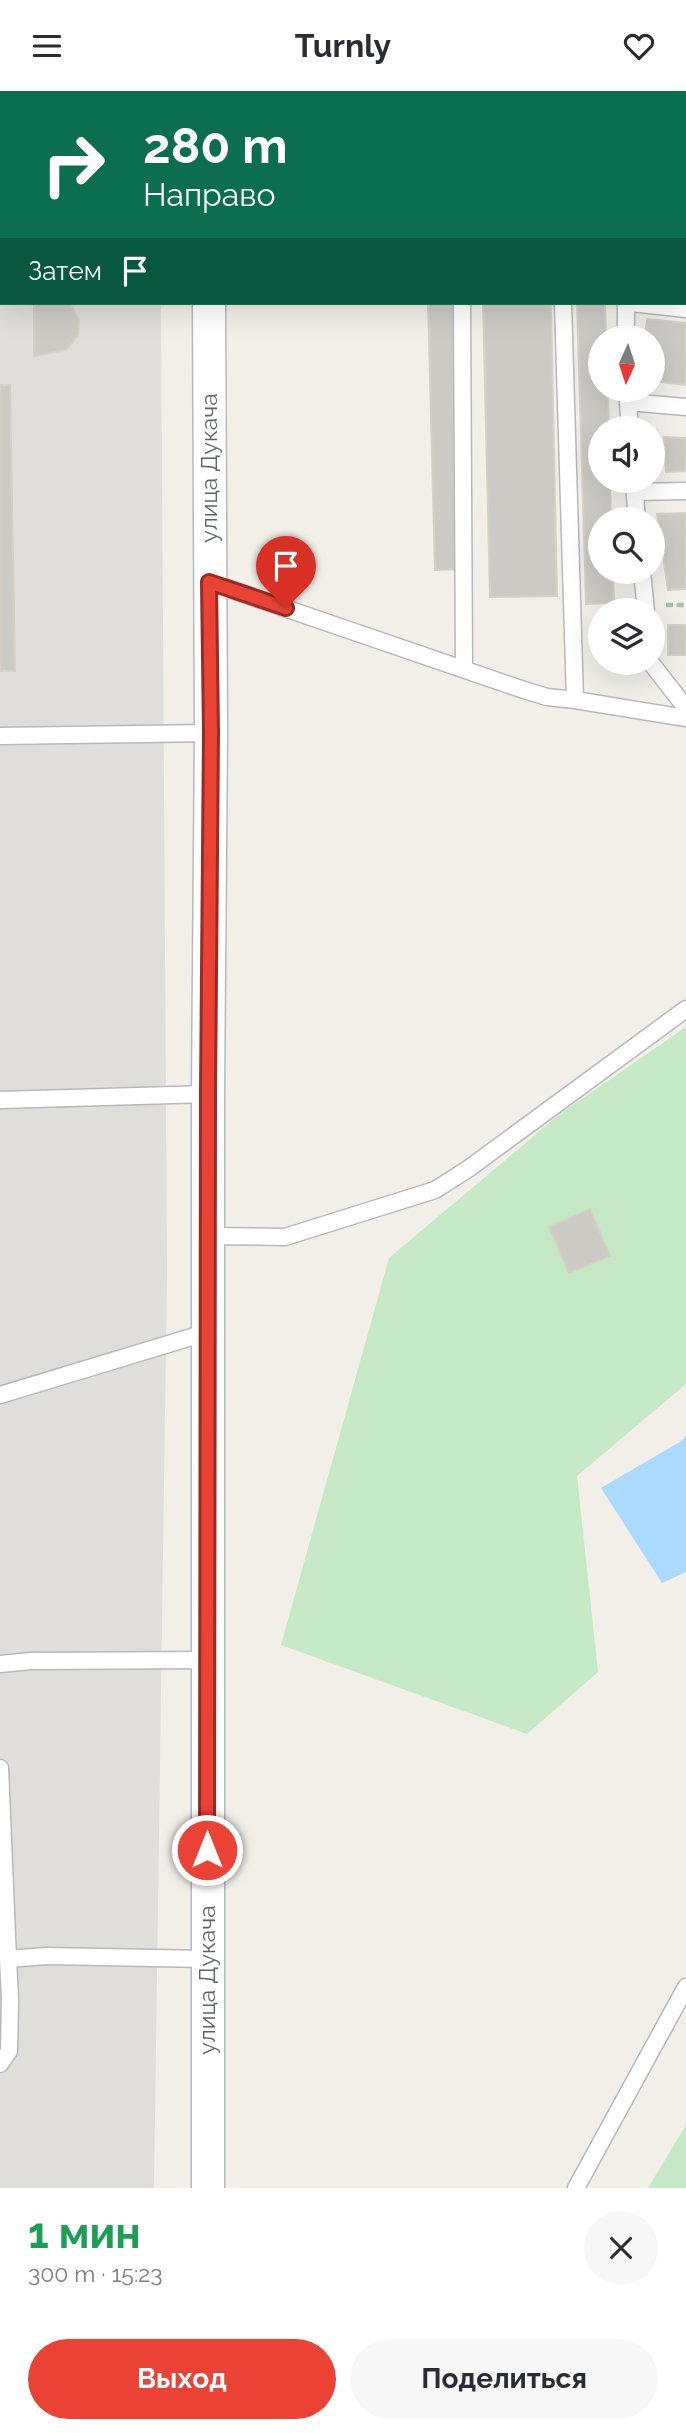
<!DOCTYPE html>
<html lang="ru">
<meta charset="utf-8">
<style>
:root{--surface:#fff;--page:#f7f7f7;--text:#2b2b33;--muted:#7c7c81;--accent:#ea4335}
body{margin:0;font-family:Raleway,sans-serif;background:var(--page);color:var(--text);height:100vh;display:flex;flex-direction:column;font-size:26px;white-space:nowrap}
*{box-sizing:border-box;margin:0}
p{font-size:23px;color:var(--muted)}
.icon{flex:none;width:38px;height:38px;fill:none;stroke:currentColor;stroke-width:2;stroke-linecap:round;stroke-linejoin:round}
.map{position:relative;height:2097px;overflow:hidden}
.panel{display:flex;flex-direction:column;background:var(--surface);flex:1}
.panel>*{flex:none}
.banner{position:absolute;left:0px;top:0px;width:686px;height:214px;box-shadow:0 7px 28px #0002;background:#0b6e4f;color:#fff;overflow:hidden}
.needle{width:46px;rotate:183deg}
.fabs{position:absolute;left:588px;top:234px;display:grid;gap:14px}
.fabs a{display:grid;place-items:center;width:77px;height:77px;border-radius:50%;background:var(--surface);box-shadow:0 7px 28px #0002;font-size:35px}
.pin{position:absolute;display:grid;place-items:center;width:60px;height:60px;color:#fff;margin:-72px -30px;border-radius:50% 50% 50% 0;rotate:-45deg;box-shadow:0 0 7px #0007}
.pin .icon{rotate:45deg}
.me{position:absolute;width:77px;margin:-38px;rotate:0deg;stroke-linejoin:round;filter:drop-shadow(0 0 5px #0008)}
.turn{display:flex;align-items:center;gap:24px;height:147px;padding:0 28px;font-size:32px}
.turn .icon{width:91px;height:91px;stroke-width:2.5}
.turn b{display:block;font-size:49px;line-height:60px}
.then{display:flex;align-items:center;height:66px;padding:0 28px;background:#0003;gap:14px;font-size:26px}
.round{display:grid;place-items:center;flex:none;width:74px;height:74px;border-radius:37px;background:var(--page)}
.headline{display:flex;align-items:center;justify-content:space-between;height:119px;padding:0 28px}
h1{font-size:42px;font-weight:700;line-height:52px;color:#1e9e55}
.cta{display:flex;gap:14px;margin-top:auto;padding:14px 28px}
.cta a{flex:1;height:80px;border-radius:42px;background:var(--accent);color:#fff;font-size:28px;font-weight:700;line-height:80px;text-align:center}
.cta a+a{background:var(--page);color:var(--text)}
header{display:flex;justify-content:space-between;align-items:center;height:91px;padding:0 28px;background:var(--surface);font-size:32px;font-weight:700}
.map>svg:first-child{display:block}
</style>
<header><svg class="icon" aria-label="menu" viewBox="0 0 24 24"><path d="M4 6h16M4 12h16M4 18h16"/></svg>Turnly<svg class="icon" aria-label="heart" viewBox="0 0 24 24"><path d="M12 20l-8-8c-3-5 5-10 8-4 3-6 11-1 8 4z"/></svg></header>
<div class="map">
<svg width="686" height="2097" viewBox="0 0 686 2097">
<rect width="100%" height="100%" fill="#f1efe8"/>
<path fill="#e0deda" d="M0,0h159l-157,2v210h159l6,968 -13,917h-154z"/>
<path fill="#c5e8c5" d="M686,936v357l-109,92 21,196 -71,62 -246,-89 108,-387 171,-144z
M686,2034v63h-38z"/>
<path fill="#aadaff" d="M686,1344v137l-24,11 -61,-95 82,-48z"/>
<path fill="#cccac5" stroke="#d6d1c6" stroke-width="2" d="M0,14h2l-2,146z
M34,212h36l9,17 -1,15 -12,15 -32,6z
M428,212h31l7,266 -31,1z
M483,212h68l6,293 -67,1z
M577,212h28l1,35h-6v52h8l1,39h-9v52h10l1,39h-11v52h13l1,31 -28,1z
M647,228l39,4v62l-33,-4v-43h-8z
M0,294h10l5,286h-15z
M664,346l22,1v33l-20,1z
M686,422v76l-18,1 -11,-76z
M668,534h18v30h-18z
M590,1118l20,47 -41,17 -20,-46z"/>
<g fill="none" stroke-linecap="round" stroke-linejoin="round">
<defs>
<path id="lane" d="M461,0v2
M578,2v-2
M684,26h2
M684,126h2
M462,212l2,365
M626,212v35
M631,212l55,6
M627,299l3,39
M628,311l58,5
M634,393l3,36
M635,401l51,-1
M642,481l4,39
M209,491l315,108 23,7 28,3 -12,-397
M651,572l35,45
M575,609l111,18
M0,645l211,-3
M0,1009l208,-6
M208,1145l77,1 150,-47 33,-21 218,-160
M0,1304l208,-63
M0,1573l31,-3 176,-1
M0,1677l8,191
M0,1973l9,-13 1,-52 -2,-40 38,-3 161,3
M576,2097l110,-201"/>
<path id="street" d="M210,2v-2
M208,2097v-1094l3,-361 -2,-430"/>
</defs>
<use href="#lane" stroke="#b5b8bc" stroke-width="19"/>
<use href="#street" stroke="#b5b8bc" stroke-width="35"/>
<path stroke="#9cc7a9" stroke-width="4.5" stroke-dasharray="7 3.5" stroke-linecap="butt" d="M666,514h20"/>
<use href="#lane" stroke="#fff" stroke-width="16"/>
<use href="#street" stroke="#fff" stroke-width="32"/>
</g>
<g fill="none" stroke-linecap="round" stroke-linejoin="round">
<defs>
<path id="route" d="M207,1759l1,-756 3,-361 -2,-151 77,26"/>
</defs>
<use href="#route" stroke="#982c22" stroke-width="18"/>
<use href="#route" stroke="#ea4335" stroke-width="12"/>
</g>
<g text-anchor="middle" stroke-width="6" stroke-linejoin="round" paint-order="stroke">
<g font-size="23" fill="#5f6368" stroke="#fff">
<text transform="translate(209 377) rotate(-90)" y="8">улица Дукача</text>
<text transform="translate(207 1889) rotate(-90)" y="8">улица Дукача</text>
</g>
</g>
</svg>
<div class="fabs">
<a><svg class="needle" viewBox="-14 -14 28 28"><path d="M0-13l5 13h-10z" fill="#e53935"/><path d="M0 13l5-13h-10z" fill="#7c7c81"/></svg></a>
<a><svg class="icon" aria-label="sound" viewBox="0 0 24 24"><path d="M4 9h4l5-4v14l-5-4H4zM17 9q2 3 0 6"/></svg></a>
<a><svg class="icon" aria-label="search" viewBox="0 0 24 24"><circle cx="10" cy="10" r="6"/><path d="M15 15l6 6"/></svg></a>
<a><svg class="icon" aria-label="layers" viewBox="0 0 24 24"><path d="M12 4l9 5-9 5-9-5zM3 14l9 5 9-5"/></svg></a>
</div>
<div class="pin" style="left:286px;top:517px;background:#d93025"><svg class="icon" aria-label="arrive" viewBox="0 0 24 24"><path d="M6 21V4h12l-3 4 3 4H6"/></svg></div>
<svg class="me" style="left:207px;top:1759px" viewBox="-20 -20 40 40"><circle r="17" fill="#ea4335" stroke="#fff" stroke-width="3"/><path d="M0-11L8 9 0 5-8 9z" fill="#fff"/></svg>
<div class="banner">
<div class="turn"><svg class="icon" aria-label="right" viewBox="0 0 24 24"><path d="M7 20v-9h11M14 6l5 5-5 5"/></svg><div><b>280 m</b>Направо</div></div>
<div class="then">Затем<svg class="icon" aria-label="arrive" viewBox="0 0 24 24"><path d="M6 21V4h12l-3 4 3 4H6"/></svg></div>
</div>
</div>
<section class="panel">
<div class="headline"><div><h1>1 мин</h1><p>300 m · 15:23</p></div><a class="round"><svg class="icon" aria-label="close" viewBox="0 0 24 24"><path d="M6 6l12 12M18 6L6 18"/></svg></a></div>
<div class="cta"><a>Выход</a><a>Поделиться</a></div>
</section>
